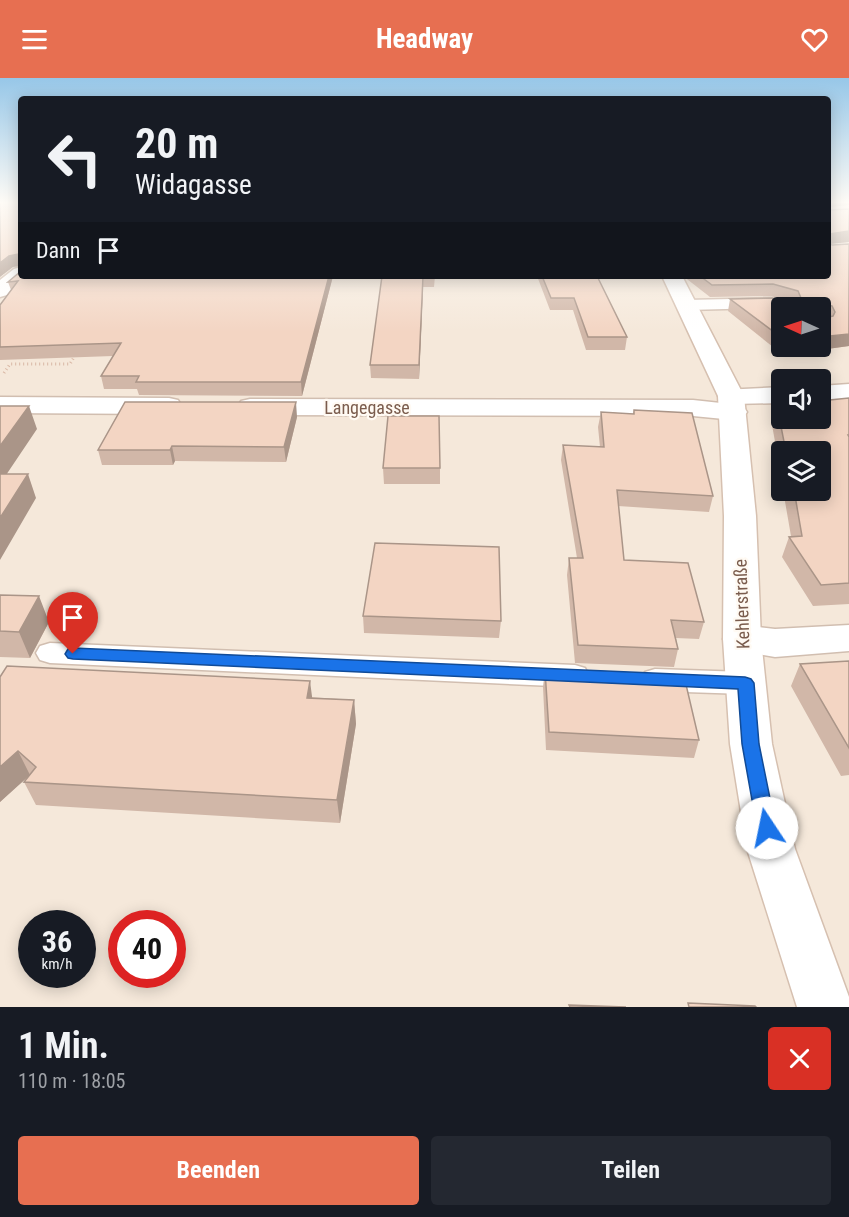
<!DOCTYPE html>
<html lang="de">
<meta charset="utf-8">
<style>
:root{--surface:#171b24;--page:#242831;--text:#f1f3f6;--muted:#9ea1a6;--accent:#e76f51}
body{margin:0;font-family:"Roboto Condensed",sans-serif;background:var(--page);color:var(--text);height:100vh;display:flex;flex-direction:column;font-size:22px;white-space:nowrap}
*{box-sizing:border-box;margin:0}
p{font-size:20px;color:var(--muted)}
.icon{flex:none;width:33px;height:33px;fill:none;stroke:currentColor;stroke-width:2;stroke-linecap:round;stroke-linejoin:round}
.map{position:relative;height:929px;overflow:hidden}
.drawer{display:flex;flex-direction:column;background:var(--surface);flex:1}
.drawer>*{flex:none}
.top-card{position:absolute;left:18px;top:18px;width:813px;height:183px;border-radius:6px;box-shadow:0 3px 15px #0003;background:#171b24;color:var(--text);overflow:hidden}
.needle{width:39px;rotate:273deg}
.controls{position:absolute;left:771px;top:219px;display:grid;gap:12px}
.controls a{display:grid;place-items:center;width:60px;height:60px;border-radius:6px;background:var(--surface);box-shadow:0 3px 15px #0003;font-size:30px}
.speed{position:absolute;left:18px;top:832px;display:flex;gap:12px;font-size:30px;font-weight:700;text-align:center}
.speed>*{display:grid;place-content:center;width:78px;height:78px;border-radius:50%;background:var(--surface);box-shadow:0 3px 15px #0003;line-height:1}
.speed small{font-size:15px;font-weight:400}
.speed .limit{border:9px solid #d22;background:#fff;color:#111}
.pin{position:absolute;display:grid;place-items:center;width:51px;height:51px;color:#fff;margin:-62px -26px;border-radius:50% 50% 50% 0;rotate:-45deg;box-shadow:0 0 6px #0007}
.pin .icon{rotate:45deg}
.me{position:absolute;width:66px;margin:-33px;rotate:349deg;stroke-linejoin:round;filter:drop-shadow(0 0 4px #0008)}
.turn{display:flex;align-items:center;gap:21px;height:126px;padding:0 18px;font-size:27px}
.turn .icon{width:78px;height:78px;stroke-width:2.5}
.turn b{display:block;font-size:42px;line-height:51px}
.then{display:flex;align-items:center;height:57px;padding:0 18px;background:#0003;gap:12px;font-size:22px}
.round{display:grid;place-items:center;flex:none;width:63px;height:63px;border-radius:6px;background:var(--page)}
.headline{display:flex;align-items:center;justify-content:space-between;height:102px;padding:0 18px}
h1{font-size:36px;font-weight:700;line-height:45px}
.action{display:flex;gap:12px;margin-top:auto;padding:12px 18px}
.action a{flex:1;height:69px;border-radius:6px;background:var(--accent);color:#fff;font-size:24px;font-weight:700;line-height:69px;text-align:center}
.action a+a{background:var(--page);color:var(--text)}
header{display:flex;justify-content:space-between;align-items:center;height:78px;padding:0 18px;background:var(--accent);color:#fff;font-size:27px;font-weight:700}
.map>svg:first-child{display:block}
</style>
<header><svg class="icon" aria-label="menu" viewBox="0 0 24 24"><path d="M4 6h16M4 12h16M4 18h16"/></svg>Headway<svg class="icon" aria-label="heart" viewBox="0 0 24 24"><path d="M12 20l-8-8c-3-5 5-10 8-4 3-6 11-1 8 4z"/></svg></header>
<div class="map">
<svg width="849" height="929" viewBox="0 0 849 929">
<rect width="100%" height="100%" fill="#fdf6ec"/>
<path fill="#f5e8da" fill-rule="evenodd" d="M0,124h21v74h807v-74h21v805h-849zM782,230h38v38h-38zM782,302h38v38h-38zM782,374h38v38h-38zM32,846h50v51h-50zM122,846h50v51h-50z"/>
<g fill="none" stroke-linecap="round" stroke-linejoin="round">
<defs>
<path id="lane" d="M770,220l24,7 2,3h-14v3l-13,-3 -82,2 -8,-5 8,-5z
M50,565l525,22 10,3 4,8 -4,8 -10,3 -525,-24 -10,-3 -4,-7 4,-7z
M655,591l90,3 10,3 4,8 -4,8 -10,3 -90,-3 -10,-3 -4,-8 4,-8z"/>
<path id="street" d="M21,189v9l7,1 -21,18 -7,2v-17l14,-11z
M849,306v16l-29,2v-16z
M782,309v16l-50,1 11,2 4,6 -4,6 -9,2 -41,-4 -443,-1 -9,-2 -4,-6 4,-6 9,-2 443,1 37,4 -8,-2 -4,-6 4,-6z
M0,319l169,1 9,2 4,6 -4,6 -9,2 -169,-1z
M742,547l33,4 74,-4v26l-74,6 -46,-8 -6,-10 6,-10z"/>
<path id="secondary" d="M662,198h20l62,120 12,120 5,123 11,105 23,105 54,148v10h-52l-50,-158 -17,-105 -7,-105 1,-123 -6,-120z"/>
</defs>
<use href="#lane" stroke="#d1beb0" stroke-width="3"/>
<use href="#street" stroke="#d1beb0" stroke-width="3"/>
<use href="#secondary" stroke="#d6c0b0" stroke-width="3"/>
<path stroke="#d9b8a5" stroke-width="3" stroke-dasharray="1 3" stroke-linecap="butt" d="M4,295l6,-9h60l6,-10"/>
<use href="#lane" fill="#fff" fill-rule="evenodd"/>
<use href="#street" fill="#fff" fill-rule="evenodd"/>
<use href="#secondary" fill="#fff" fill-rule="evenodd"/>
</g>
<path fill="#d1b7a8" fill-rule="evenodd" d="M828,124h21v3l-20,2 1,3 19,-1v33l-19,2 19,102 -44,6 -27,-1 -50,-40 2,-12 55,2 1,-1 -16,-4 -60,1 -27,-21h145zM782,230l38,38h-38z
M333,198l-31,120 -163,-1 -2,-6h-33l-3,-13 12,-20 -113,4v-55l11,-15 -3,-8z
M382,198h53l-1,11h-11l-4,92 -48,-1 -1,-13z
M537,198h60l30,61 -2,13h-39l-13,-40h-23z
M849,320v206l-36,2 -31,-49 7,-20 2,-1 -8,-46h37v-38h-38v28l-10,-55 5,-19z
M634,332l79,86 -4,16 -91,-6 6,54 80,62 -5,17 -23,-1 2,11 -4,18 -99,-4 -8,-88 2,-17h8l-16,-98 2,-15 37,2 -2,-20 3,-15 32,2z
M297,339l-11,45 -111,-1 -2,4h-71l-4,-15z
M383,390h57v16h-56z
M0,517l49,27 -19,36 -30,-1z
M363,538l138,5 -2,17 -135,-5z
M849,583v114l-8,1 -50,-90 9,-22z
M545,592l154,70 -5,18 -148,-8 -3,-63z
M0,599l354,23 2,24 -16,99 -304,-18 -12,-23 5,-7 -29,27z"/>
<path fill="#aa9588" d="M828,124h21v3l-21,2z
M849,153v11l-21,2 2,-10z
M19,176l2,12 -8,1 -13,10v-14l9,-7z
M329,198h4l-31,120 -1,-14z
M423,198v11l-4,92v-14z
M849,256v12l-44,6 1,-6h14v-9z
M296,324l1,15 -11,45 -2,-15z
M29,328l8,23 -37,55v-38z
M172,368l3,15 -2,4 -3,-15z
M28,396l8,24 -36,62v-42z
M39,518l10,26 -19,36 -11,-26z
M310,603l3,23 -6,-6z
M354,622l2,24 -16,99 -3,-23z
M18,673l12,24 -30,27v-35z"/>
<path fill="#f3d5c3" stroke="#aa9588" stroke-width="1.5" fill-rule="evenodd" d="M0,124h21v61l-1,-1 -1,-8 -10,2 -9,7z
M828,124h1l1,8 19,-1v22l-19,3 -1,9 3,2 17,-1v90l-29,3v-29h-38v30l-52,-39 42,-1 13,3 3,-3h13l-3,-7 -25,-7 -61,1 -12,-9h128zM822,226l10,2 3,6 -2,4 -10,2z
M21,193v5h308l-28,106h-165l3,-6h-38l20,-33 -121,4v-42l18,-24 -10,1z
M382,198h41l-4,89h-49z
M542,198h55l30,61h-39l-14,-39h-23z
M849,320v37h-1l1,2v146l-28,2 -32,-48 13,-1 -8,-46h26v-38h-34l-9,-46h5v12h38v-17z
M125,324h171l-12,45 -112,-1 -2,4h-72z
M0,328h29l-29,40z
M634,332l58,3 21,83 -96,-6 7,70 64,3 16,59 -33,-2 7,29 -100,-4 -9,-87h14l-20,-113 41,2 -3,-35 33,2z
M388,338h51l1,52h-57z
M0,396h28l-28,44z
M375,465l124,4 2,74 -138,-5z
M0,517l39,1 -20,36 -19,-1z
M849,583v87l-49,-84z
M7,588l303,15 -3,17 47,2 -17,100 -313,-18 12,-15 -18,-16 -18,16v-90z
M545,592l139,6 15,64 -150,-8z
M688,925l67,3 1,1h-67z
M569,927l57,2h-56z"/>
<linearGradient id="sky" x2="0" y2="1"><stop stop-color="#97c7e8"/><stop offset="0.49" stop-color="#fefbf6"/><stop offset="1" stop-color="#fefbf6" stop-opacity="0"/></linearGradient>
<rect width="849" height="254" fill="url(#sky)"/>
<path fill="#1a73e8" stroke="#114b97" stroke-width="1.5" d="M73,570l672,29 6,2 3,4 5,61 17,84 -2,6 -7,2 -7,-2 -3,-6 -15,-84 -4,-55 -665,-30 -5,-1 -3,-4 3,-5z"/>
<g text-anchor="middle" stroke-width="4.5" stroke-linejoin="round" paint-order="stroke">
<g font-size="18" fill="#7a5c4d" stroke="#fffaf3">
<text x="367" y="336">Langegasse</text>
<text transform="translate(742 526) rotate(-92)" y="6">Kehlerstraße</text>
</g>
</g>
</svg>
<div class="controls">
<a><svg class="needle" viewBox="-14 -14 28 28"><path d="M0-13l5 13h-10z" fill="#e53935"/><path d="M0 13l5-13h-10z" fill="#9ea1a6"/></svg></a>
<a><svg class="icon" aria-label="sound" viewBox="0 0 24 24"><path d="M4 9h4l5-4v14l-5-4H4zM17 9q2 3 0 6"/></svg></a>
<a><svg class="icon" aria-label="layers" viewBox="0 0 24 24"><path d="M12 4l9 5-9 5-9-5zM3 14l9 5 9-5"/></svg></a>
</div>
<div class="speed"><div>36<small>km/h</small></div><div class="limit">40</div></div>
<div class="pin" style="left:73px;top:576px;background:#d93025"><svg class="icon" aria-label="arrive" viewBox="0 0 24 24"><path d="M6 21V4h12l-3 4 3 4H6"/></svg></div>
<svg class="me" style="left:767px;top:750px" viewBox="-20 -20 40 40"><circle r="19" fill="#fff"/><path d="M0-13L10 11 0 6-10 11z" fill="#1a73e8"/></svg>
<div class="top-card">
<div class="turn"><svg class="icon" aria-label="left" viewBox="0 0 24 24"><path d="M17 20v-9H6M10 6l-5 5 5 5"/></svg><div><b>20 m</b>Widagasse</div></div>
<div class="then">Dann<svg class="icon" aria-label="arrive" viewBox="0 0 24 24"><path d="M6 21V4h12l-3 4 3 4H6"/></svg></div>
</div>
</div>
<section class="drawer">
<div class="headline"><div><h1>1 Min.</h1><p>110 m · 18:05</p></div><a class="round" style="background:#d93025;color:#fff"><svg class="icon" aria-label="close" viewBox="0 0 24 24"><path d="M6 6l12 12M18 6L6 18"/></svg></a></div>
<div class="action"><a>Beenden</a><a>Teilen</a></div>
</section>
